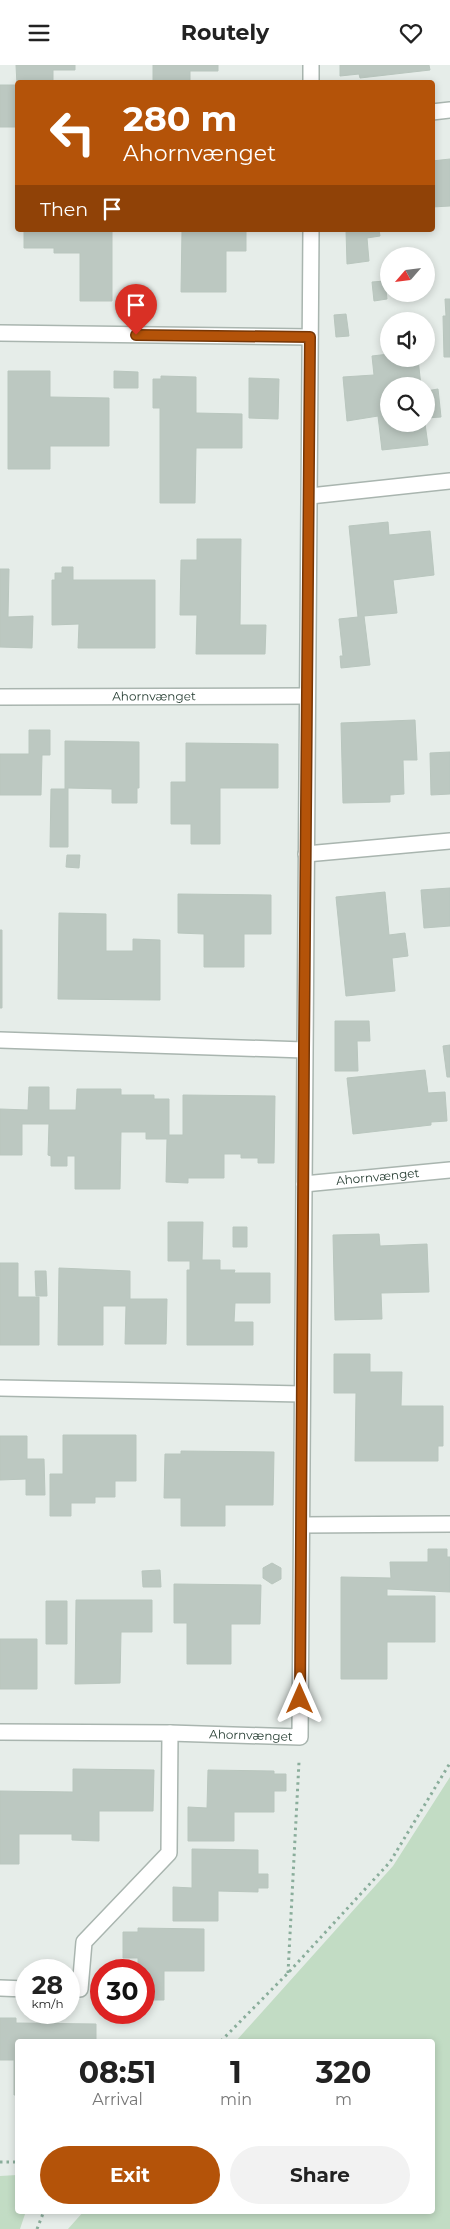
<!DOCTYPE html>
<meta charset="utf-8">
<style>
:root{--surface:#fff;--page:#f2f2f2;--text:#222;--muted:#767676;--accent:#b45309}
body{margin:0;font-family:Montserrat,sans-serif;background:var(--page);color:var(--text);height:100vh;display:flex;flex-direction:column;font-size:19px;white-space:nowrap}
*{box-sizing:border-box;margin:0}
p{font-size:16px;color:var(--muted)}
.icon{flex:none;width:28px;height:28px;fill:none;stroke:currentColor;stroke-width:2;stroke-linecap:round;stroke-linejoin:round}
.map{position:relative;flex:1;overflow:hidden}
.sheet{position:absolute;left:15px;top:1974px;width:420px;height:175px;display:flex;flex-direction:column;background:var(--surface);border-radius:5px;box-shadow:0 2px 8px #0003}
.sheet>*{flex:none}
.guide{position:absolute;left:15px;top:15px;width:420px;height:152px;border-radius:5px;box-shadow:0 2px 8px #0003;background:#b45309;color:#fff;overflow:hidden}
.needle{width:32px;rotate:242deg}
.tools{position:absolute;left:380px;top:182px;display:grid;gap:10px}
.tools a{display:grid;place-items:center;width:55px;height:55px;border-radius:50%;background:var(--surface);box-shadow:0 2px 8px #0003;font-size:25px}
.speed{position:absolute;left:15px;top:1894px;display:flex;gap:10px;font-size:25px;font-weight:700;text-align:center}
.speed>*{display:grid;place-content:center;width:65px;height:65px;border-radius:50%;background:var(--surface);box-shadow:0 2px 8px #0003;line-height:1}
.speed small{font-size:12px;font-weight:400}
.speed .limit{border:8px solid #d22;background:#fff;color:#111}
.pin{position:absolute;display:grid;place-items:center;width:42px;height:42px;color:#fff;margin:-51px -21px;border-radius:50% 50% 50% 0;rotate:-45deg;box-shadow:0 0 5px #0007}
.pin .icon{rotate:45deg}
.me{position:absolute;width:55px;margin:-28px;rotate:0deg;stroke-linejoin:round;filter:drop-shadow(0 0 4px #0008)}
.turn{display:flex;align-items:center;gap:18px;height:105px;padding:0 25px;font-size:22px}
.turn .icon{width:65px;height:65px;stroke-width:2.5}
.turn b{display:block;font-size:35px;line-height:42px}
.then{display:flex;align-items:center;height:48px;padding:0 25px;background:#0003;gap:10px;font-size:19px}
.eta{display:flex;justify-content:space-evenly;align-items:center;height:85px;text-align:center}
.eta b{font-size:30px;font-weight:700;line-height:35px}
.primary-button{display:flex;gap:10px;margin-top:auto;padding:10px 25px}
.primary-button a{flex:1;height:58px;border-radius:30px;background:var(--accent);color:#fff;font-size:20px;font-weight:700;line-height:58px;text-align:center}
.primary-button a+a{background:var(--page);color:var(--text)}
header{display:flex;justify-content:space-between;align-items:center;height:65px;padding:0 25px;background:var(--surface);font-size:22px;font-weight:700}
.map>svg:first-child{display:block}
</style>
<header><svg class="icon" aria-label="menu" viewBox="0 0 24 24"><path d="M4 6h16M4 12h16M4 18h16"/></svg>Routely<svg class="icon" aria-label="heart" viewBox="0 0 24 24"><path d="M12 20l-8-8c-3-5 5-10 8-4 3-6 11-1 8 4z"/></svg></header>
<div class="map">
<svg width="450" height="2164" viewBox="0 0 450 2164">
<rect width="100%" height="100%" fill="#e6ede9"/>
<path fill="#c2dcc4" d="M450,1712v452h-382l16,-18h348v-170h-196l157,-175z
M17,2110l1,36h8l-6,18h-20v-53z"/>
<path fill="#bcc8c1" stroke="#b9c6be" d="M16,0h59v5h-22v13h-35l-2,60v-16h-16v-42h17z
M153,0h65v6h-28v12h-37z
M340,0h89l1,5 -70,8 -1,-4 -19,2z
M450,94v47l-18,1v-46z
M24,165h88v71h-32v-48h-26v-5h-30z
M182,165h64v21h-20v41h-45z
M346,165h33l1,6 -13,2 2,23 -22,3z
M385,216l2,18 -13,2 -2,-19z
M445,234h5v58h-6l-1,-41h3z
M346,249l3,22 -13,1 -2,-22z
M389,289v5h29l3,27h-32v38h36l3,21 -46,5 -4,-34 -31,5 -4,-44 31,-2 -2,-19z
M8,306h42v26l59,1v48h-59v23h-42z
M114,306l24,1v16h-24z
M161,311l35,1v36l46,1v34h-46l-1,55h-35v-95h-7v-29h8z
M249,313l30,1 -1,40 -29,-1z
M438,324l3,28 -15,1v-27z
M388,457l1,13 41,-4 4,44 -41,5 4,33 -33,3 6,49 -29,3 -1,-12h3l-4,-37 19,-2 -9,-91z
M197,474h44l-1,86h26l-1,29h-69l1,-39h-17l1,-55h16z
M62,502h11v13h82v68h-77l1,-24 -27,1v-45h3v-7h7z
M0,504h9l-1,48 25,-1 -1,32 -32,-1z
M415,655l2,40h-14l1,34 -14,1v7l-47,1 -2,-80z
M29,665h21v25h-8l-1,40h-41v-41h29z
M65,676l74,1v46h-2v15h-25v-14l-44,-1v59h-18l1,-58h14z
M186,678l92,1v44h-58v56h-29v-20h-20v-42h15z
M450,687v42l-19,1 -1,-42z
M67,790h13l-1,13 -13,-1z
M450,823v38l-26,2 -3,-38z
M385,827l4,43 16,-2 3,23 -16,2 3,33 -49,5 -10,-99z
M178,829l93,1v39h-27v33h-40v-33l-26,-1z
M59,848l47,1v37h27v-12l27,1v60l-102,-1z
M0,865h2v78h-2z
M335,956h34l1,20h-13l1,30h-23z
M450,980v32h-3l-4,-31z
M425,1005l3,23 17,-1 2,29 -16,1v3l-78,9 -6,-56z
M29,1022h20v23h27l1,-21h44v6h33v4h15v36h14v-40l92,1 -1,67h-16v-5h-17v-4h-17v24h-36v5l-22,-1 1,-43h-21v-7h-25l-1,57h-45v-33h-8v10h-16v-10l-3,-1 1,-31h-27v31h-22v-46l28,1z
M168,1157h35l-1,38h18v10h15l-1,3h36v30h-35l-1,19h19v23h-66v-75h3v-9h-22z
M233,1162h14v20h-14z
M379,1169l1,12 47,-2 2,48 -48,1 1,26 -47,1 -2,-85z
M0,1198h18v34h21v48h-39z
M59,1203l71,3v28h37l-1,45h-41l1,-38h-23v39h-45z
M35,1206h11l1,25h-11z
M334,1289h36v18h32l-1,34h42v40h-5v15h-83l1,-68h-22z
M63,1370h73v46h-21v16h-20v6h-24v13h-21v-42h13z
M0,1371h27v23h17l1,36h-19v-16l-26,1z
M181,1386l93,1 -1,53h-48v21h-44v-28h-17l1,-44h16z
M428,1484h19v8h3v35l-63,-3v7h48v46h-48v37h-46v-102l50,1 -1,-16h38z
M272,1498l9,5v11l-9,5 -9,-6v-10z
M160,1505l1,17h-18l-1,-16z
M174,1519l87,1 -1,39h-29v40h-44v-41h-13z
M76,1535h76v32h-31l-1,51 -45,1z
M46,1536h21v43h-21z
M0,1574h37v50h-37z
M73,1704l81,1 -1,41h-54v30l-27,-1v-6h-53v30h-19v-73l73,1z
M208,1705l66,1v3h12v17h-12v21h-40v29h-46v-34l19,1z
M192,1784l66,1v24h10v14h-10v4l-40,-1v30h-45v-34l19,1z
M138,1863l66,1v42h-40v29h-20v-30h-25v-3l19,-1v-8h-15v-26h15z
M0,1953h16v5l80,1v17h-78v54h-4v-35h-14z"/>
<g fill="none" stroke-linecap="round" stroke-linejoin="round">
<defs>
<g id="street">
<path d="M311,18v-18"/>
<path d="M432,47l18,-2"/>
<path d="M0,268l310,4"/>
<path d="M310,431l140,-15"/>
<path id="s1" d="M0,632l307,-1"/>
<path d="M306,789l144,-13"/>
<path d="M0,975l304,10"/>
<path id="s2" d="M304,1119l146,-14"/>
<path d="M0,1323l302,6"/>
<path d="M302,1460l148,-1"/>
<path id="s3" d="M0,1667l170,1 130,4 11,-1507"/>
<path d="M0,1923l26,1"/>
<path d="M69,1924h11l4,-47 85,-89 1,-120"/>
</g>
</defs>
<use href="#street" stroke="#a9b5af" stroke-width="18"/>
<path stroke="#8aad9b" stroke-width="3" stroke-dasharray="2.5 4" stroke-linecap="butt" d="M288,1908l11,-211
M221,1976l67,-68 102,-111 60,-99
M0,2097h18
M37,2164l7,-18"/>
<use href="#street" stroke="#fff" stroke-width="15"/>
</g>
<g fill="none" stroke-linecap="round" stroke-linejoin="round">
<defs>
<path id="route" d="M136,270l174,2 -6,713 -4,649"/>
</defs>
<use href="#route" stroke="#753606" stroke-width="12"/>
<use href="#route" stroke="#b45309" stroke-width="9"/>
</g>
<g text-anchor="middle" stroke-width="4.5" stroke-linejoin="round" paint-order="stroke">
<g font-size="12" fill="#273e33" stroke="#f6faf8">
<text dy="4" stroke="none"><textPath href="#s1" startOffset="154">Ahornvænget</textPath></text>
<text dy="4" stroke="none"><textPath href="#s2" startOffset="74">Ahornvænget</textPath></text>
<text dy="4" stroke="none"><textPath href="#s3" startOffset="251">Ahornvænget</textPath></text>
</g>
</g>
</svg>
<div class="tools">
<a><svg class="needle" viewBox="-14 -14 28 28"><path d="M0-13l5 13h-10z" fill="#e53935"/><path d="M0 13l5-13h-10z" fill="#767676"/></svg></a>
<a><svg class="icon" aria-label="sound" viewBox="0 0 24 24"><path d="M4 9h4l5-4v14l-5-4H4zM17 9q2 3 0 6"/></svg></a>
<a><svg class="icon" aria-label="search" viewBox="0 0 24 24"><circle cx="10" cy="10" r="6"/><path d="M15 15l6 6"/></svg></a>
</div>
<div class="speed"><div>28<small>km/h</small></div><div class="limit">30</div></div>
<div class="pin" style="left:136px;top:270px;background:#d93025"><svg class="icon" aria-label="arrive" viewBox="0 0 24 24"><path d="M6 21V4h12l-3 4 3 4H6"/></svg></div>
<svg class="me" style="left:300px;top:1634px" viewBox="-20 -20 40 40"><path d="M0-17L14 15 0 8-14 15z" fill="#b45309" stroke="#fff" stroke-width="4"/></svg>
<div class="guide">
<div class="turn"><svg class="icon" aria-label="left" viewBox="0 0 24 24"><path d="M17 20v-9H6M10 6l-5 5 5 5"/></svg><div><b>280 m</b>Ahornvænget</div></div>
<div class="then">Then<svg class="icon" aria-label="arrive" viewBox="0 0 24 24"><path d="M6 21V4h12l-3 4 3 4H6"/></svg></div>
</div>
<section class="sheet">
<div class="eta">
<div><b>08:51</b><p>Arrival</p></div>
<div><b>1</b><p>min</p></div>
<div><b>320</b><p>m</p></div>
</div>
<div class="primary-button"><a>Exit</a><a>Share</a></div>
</section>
</div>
